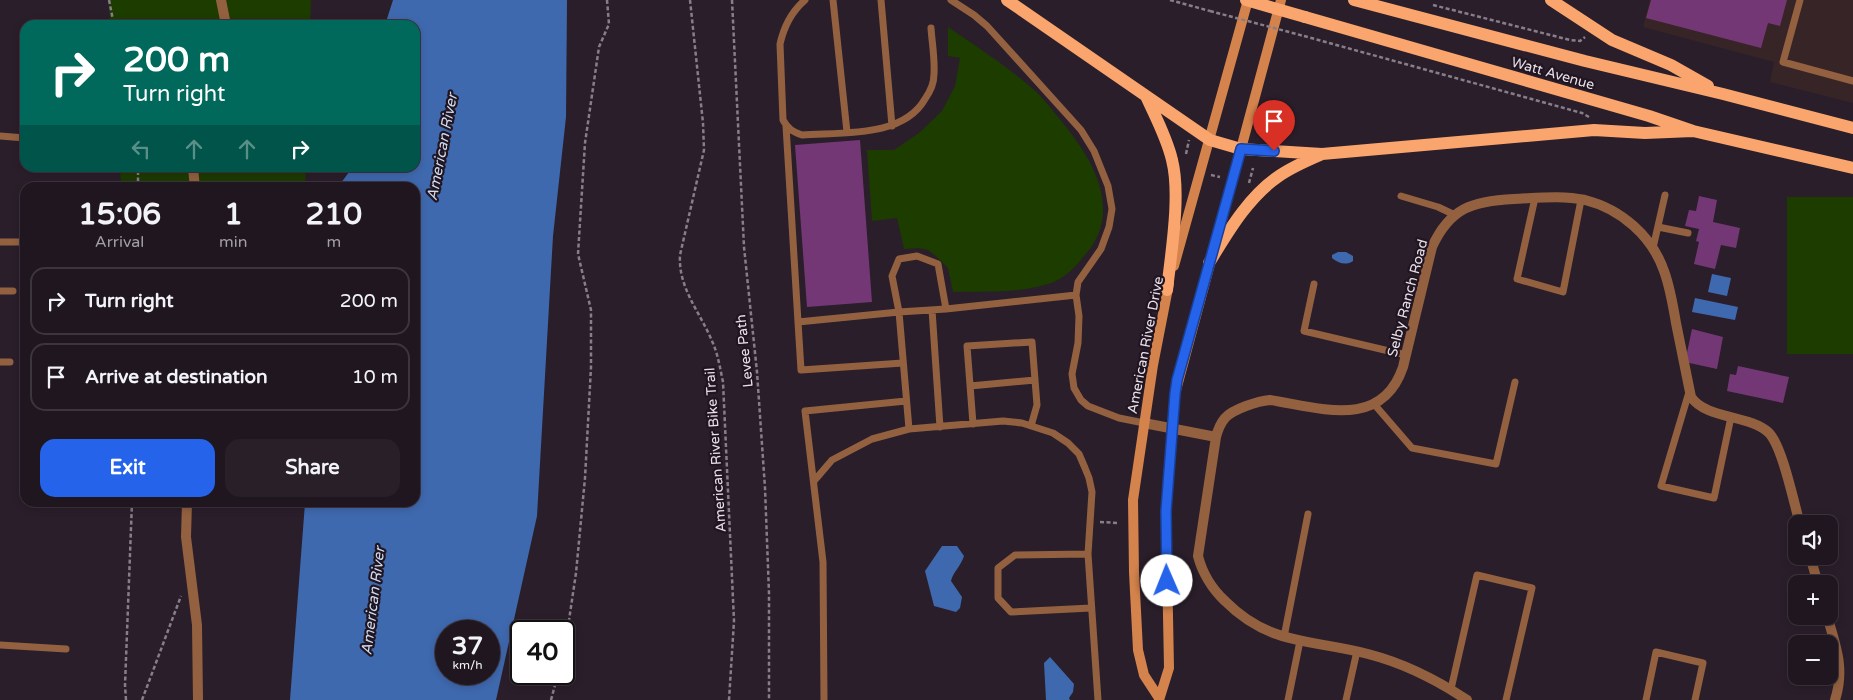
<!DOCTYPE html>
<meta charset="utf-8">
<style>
:root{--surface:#201620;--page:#281f29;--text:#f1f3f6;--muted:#a29fa5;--line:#3d353e;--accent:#2563eb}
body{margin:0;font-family:"Varela Round",sans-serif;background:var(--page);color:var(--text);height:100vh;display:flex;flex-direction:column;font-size:19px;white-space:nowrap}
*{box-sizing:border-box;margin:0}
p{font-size:16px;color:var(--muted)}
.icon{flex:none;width:28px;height:28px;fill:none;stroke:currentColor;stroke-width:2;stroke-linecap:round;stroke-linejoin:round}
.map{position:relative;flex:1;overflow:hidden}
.sheet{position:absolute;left:20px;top:182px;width:400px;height:325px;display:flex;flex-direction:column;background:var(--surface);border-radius:15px;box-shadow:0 2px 8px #0003,0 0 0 1px var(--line)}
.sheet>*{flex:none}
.hud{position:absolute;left:20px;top:20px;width:400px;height:152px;border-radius:15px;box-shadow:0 2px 8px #0003,0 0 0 1px var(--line);background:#00695c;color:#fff;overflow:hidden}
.controls{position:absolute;left:1788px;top:515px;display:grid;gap:10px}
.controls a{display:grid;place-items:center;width:50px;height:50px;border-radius:10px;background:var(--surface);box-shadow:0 2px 8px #0003,0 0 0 1px var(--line);font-size:25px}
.speed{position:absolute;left:435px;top:620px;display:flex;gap:10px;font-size:25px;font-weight:700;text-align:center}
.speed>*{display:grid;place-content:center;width:65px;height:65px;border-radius:50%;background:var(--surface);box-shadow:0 2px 8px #0003,0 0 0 1px var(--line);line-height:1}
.speed small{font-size:12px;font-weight:400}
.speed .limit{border:2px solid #111;border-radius:8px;background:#fff;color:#111}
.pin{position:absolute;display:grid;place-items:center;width:42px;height:42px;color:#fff;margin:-51px -21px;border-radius:50% 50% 50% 0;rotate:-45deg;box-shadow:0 0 5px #0007}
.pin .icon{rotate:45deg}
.me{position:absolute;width:55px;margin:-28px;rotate:359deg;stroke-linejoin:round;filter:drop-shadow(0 0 4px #0008)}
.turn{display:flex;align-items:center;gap:18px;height:105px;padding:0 20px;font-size:22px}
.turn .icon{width:65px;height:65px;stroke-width:2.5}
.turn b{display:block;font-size:35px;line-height:42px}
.lanes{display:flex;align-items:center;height:48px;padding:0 20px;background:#0003;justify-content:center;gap:25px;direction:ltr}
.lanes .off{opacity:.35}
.eta{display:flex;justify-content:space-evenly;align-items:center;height:85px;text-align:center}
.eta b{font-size:30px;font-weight:700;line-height:35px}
.button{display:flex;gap:10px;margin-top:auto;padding:10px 20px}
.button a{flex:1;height:58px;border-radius:15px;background:var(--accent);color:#fff;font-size:20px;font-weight:700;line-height:58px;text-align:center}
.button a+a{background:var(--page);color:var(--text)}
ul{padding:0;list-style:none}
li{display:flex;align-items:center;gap:15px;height:68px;margin:0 10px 8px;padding:0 10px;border:2px solid var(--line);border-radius:15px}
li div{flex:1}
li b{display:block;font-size:19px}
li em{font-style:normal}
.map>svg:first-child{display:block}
</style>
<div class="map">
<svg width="1853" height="700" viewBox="0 0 1853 700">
<rect width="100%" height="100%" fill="#2a1e2a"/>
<path fill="#372427" d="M1650,0h203v103l-83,-21 4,-20 -131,-35z"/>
<path fill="#1d3c00" d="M109,0h202l-1,25h-200z
M948,27c29,20 59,39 85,62 10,8 17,19 25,28 33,39 67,92 27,138 -9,11 -18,21 -31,27 -32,12 -68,9 -101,10l-5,-24 -11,-11 -9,-7 -9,-2 -15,1 -7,-31 -25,3 -5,-71h27l25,-17 23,-22 13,-25 5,-28 -12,-2z
M120,168h186l-1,19h-184z
M1787,197h66v157h-66z"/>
<path fill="#3f69af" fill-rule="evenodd" d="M393,0h174l-1,117 -13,119 -16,280 -41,184h-206l15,-197 110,-1v-314l-77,-1 14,-19h63v-143h-30zM446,631h43v43h-43z
M1338,252h8l7,4v5c-7,5 -15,2 -21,-3v-3z
M1712,274l19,4 -4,18 -19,-4z
M1695,298l43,9 -3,13 -43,-8z
M942,546h15l7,10c-3,10 -11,16 -13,25l11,16 -2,11 -4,4 -22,-6 -9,-35z
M1050,657l24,27 -1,8 -4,6 1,2h-24l-2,-37z"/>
<path fill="#743775" d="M1651,0h136l-7,26 -12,-3 -7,25 -115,-30z
M860,140l12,162 -65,5 -12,-162z
M1699,196l18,4 -4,22 27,6 -4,20 -15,-3 -6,24 -21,-5 5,-22 -3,-1 3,-12 -14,-3 4,-16 7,1z
M1692,329l31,8 -6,32 -32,-7z
M1738,366l51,11 -6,26 -56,-12 3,-17 6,1z"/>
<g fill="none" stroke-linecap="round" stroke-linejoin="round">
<path stroke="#887e88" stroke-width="2.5" stroke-dasharray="4 2.5" stroke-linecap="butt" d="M109,0l5,25
M690,0l13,123 1,27 -24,105c-2,33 20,57 32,86 6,13 8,27 11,41l11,239 -5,79
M732,0l12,247 13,125 8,116 4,105v107
M1170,0l40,11
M1433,5l137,35 10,1 5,-4
M1304,36l278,77 7,4
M1186,154l3,-14
M1211,175l9,2
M1249,183l4,-15
M138,188v-20
M1100,522l18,1
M564,654l12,-81 9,-95 6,-111v-57l-13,-56 7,-111 14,-96 10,-23 -2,-24
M126,700l-1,-15 7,-183
M142,700l39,-104
M551,700l7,-26"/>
<path stroke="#936140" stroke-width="7" d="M805,0c-14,12 -21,26 -25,44l3,76c5,9 10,12 19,15 39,-3 101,3 123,-36 5,-7 9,-16 9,-25 1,-15 -2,-31 -3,-46
M833,0l14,132
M881,0l11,126
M951,0l23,15 13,11 94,104 13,21 14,35 4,23 -3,18 -8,22 -23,33 -2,13 3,21 -1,27 -6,31 2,14 7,12 7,6 31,12 25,5
M1800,0l-17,62 70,19
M786,126l12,196 101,-10 -7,-36 7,-17 18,-3 21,8 8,45
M0,136l25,2
M1401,196l37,11 17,8
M1535,198l-18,81 46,13 18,-92
M1658,227l30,6
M0,242h21
M1653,248l12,-53
M1314,284l-10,47 102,24
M0,291h13
M932,310l8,117
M798,322l3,48 102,-7
M0,362h10
M970,386l65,-6
M1689,392l-28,94 53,12 17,-81
M1374,404l38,44 84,16 19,-82
M973,424l-6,-78 65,-4 5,63 -6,21
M909,429l-10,-117 47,-3 130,-14
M814,481l18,-21 40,-21 37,-10 94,-8 19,2 31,10 15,10 11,11 6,14 4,10 3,14 -4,62 10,146
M1088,554l-73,1 -17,13v30l13,14 80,-4
M1284,637l24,-123
M0,645l66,4
M1451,689l26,-114 55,13 -26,112
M824,700l-1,-138 -18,-151 101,-10
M1288,700l12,-59
M1346,700l11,-49
M1646,700l10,-48 47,11 -8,37"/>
<path stroke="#936140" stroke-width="10" d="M221,0l5,25
M193,168l2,20
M1144,423l72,14
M187,502l-1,35 11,88 1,75
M1810,556l8,28
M1827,616c9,30 18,53 8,84
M1467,700c-30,-20 -64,-37 -99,-46 -57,-15 -98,-8 -143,-53 -13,-12 -23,-29 -27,-45l18,-119c2,-8 4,-13 9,-19 8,-9 33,-17 45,-18 50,8 112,30 133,-33l29,-120c18,-39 40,-46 82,-48 23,-1 48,-4 71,1 36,9 67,36 79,71 6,16 9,34 12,52 5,25 10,49 15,74 15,22 58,18 77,35 14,12 26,72 32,92"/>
<path stroke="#d4834c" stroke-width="10" d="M1174,266l74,-266
M1159,698l-15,-23 -6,-25 -4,-78 -1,-72 20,-135 16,-82
M1159,700l10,-32 -3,-157 9,-117 106,-394"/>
<path stroke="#f9a56d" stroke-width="12" d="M1007,0l203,140 31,9 81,5 272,-24 51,3 48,-2
M1354,0l231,61 138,33 130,34
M1551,0l61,40 59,25 37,21
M1305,17l344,99 44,15 160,37
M1146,96c9,20 21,42 26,64 9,35 -1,93 -5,130
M1209,263c19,-31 39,-66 70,-87 13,-9 27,-15 41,-21"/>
<path stroke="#887e88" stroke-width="2.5" stroke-dasharray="4 2.5" stroke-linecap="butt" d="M1210,11l94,25"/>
<path stroke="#f9a56d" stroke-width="12" d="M1246,0l59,17"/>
</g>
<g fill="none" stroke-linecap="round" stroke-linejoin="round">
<defs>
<path id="route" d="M1167,581l-1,-70 9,-117 2,-14 64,-231 33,2"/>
</defs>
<use href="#route" stroke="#184099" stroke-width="12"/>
<use href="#route" stroke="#2563eb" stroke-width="9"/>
</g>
<g text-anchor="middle" stroke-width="4.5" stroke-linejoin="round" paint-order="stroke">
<g font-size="14" fill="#e8e0e8" stroke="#201520">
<text transform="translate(1553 73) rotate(16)" y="5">Watt Avenue</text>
<text transform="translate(1407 298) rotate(-75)" y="5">Selby Ranch Road</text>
<text transform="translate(1145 345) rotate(-79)" y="5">American River Drive</text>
<text transform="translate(744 351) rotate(-96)" y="5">Levee Path</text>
<text transform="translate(715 450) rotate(-94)" y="5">American River Bike Trail</text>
</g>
<g font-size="15" font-style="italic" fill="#cfdbef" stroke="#201520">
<text transform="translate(442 147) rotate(-79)" y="5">American River</text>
<text transform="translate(373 601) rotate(-83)" y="5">American River</text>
</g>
</g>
</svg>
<div class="controls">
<a><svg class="icon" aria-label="sound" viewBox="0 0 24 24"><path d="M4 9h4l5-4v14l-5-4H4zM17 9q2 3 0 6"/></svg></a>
<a>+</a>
<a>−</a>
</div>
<div class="speed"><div>37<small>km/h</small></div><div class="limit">40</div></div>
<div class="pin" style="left:1274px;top:151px;background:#d93025"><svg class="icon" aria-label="arrive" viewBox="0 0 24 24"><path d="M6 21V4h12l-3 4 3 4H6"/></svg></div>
<svg class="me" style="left:1167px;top:581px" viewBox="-20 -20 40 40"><circle r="19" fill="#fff"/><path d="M0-13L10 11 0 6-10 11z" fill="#2563eb"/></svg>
<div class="hud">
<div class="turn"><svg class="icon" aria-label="right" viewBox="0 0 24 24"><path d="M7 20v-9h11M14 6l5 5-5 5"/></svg><div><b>200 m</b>Turn right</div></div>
<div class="lanes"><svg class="icon off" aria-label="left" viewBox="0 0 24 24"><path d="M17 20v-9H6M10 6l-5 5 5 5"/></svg><svg class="icon off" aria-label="ahead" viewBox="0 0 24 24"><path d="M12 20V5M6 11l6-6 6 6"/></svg><svg class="icon off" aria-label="ahead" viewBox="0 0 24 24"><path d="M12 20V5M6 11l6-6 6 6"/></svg><svg class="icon" aria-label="right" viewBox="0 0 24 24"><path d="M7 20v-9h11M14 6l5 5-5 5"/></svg></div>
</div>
<section class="sheet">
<div class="eta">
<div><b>15:06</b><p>Arrival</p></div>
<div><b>1</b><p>min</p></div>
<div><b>210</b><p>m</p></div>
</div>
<ul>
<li><svg class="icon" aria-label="right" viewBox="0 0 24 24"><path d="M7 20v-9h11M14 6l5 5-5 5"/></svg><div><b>Turn right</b></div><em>200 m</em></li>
<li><svg class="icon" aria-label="arrive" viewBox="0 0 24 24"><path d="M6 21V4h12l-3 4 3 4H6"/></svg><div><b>Arrive at destination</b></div><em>10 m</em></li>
</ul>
<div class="button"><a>Exit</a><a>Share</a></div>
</section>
</div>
